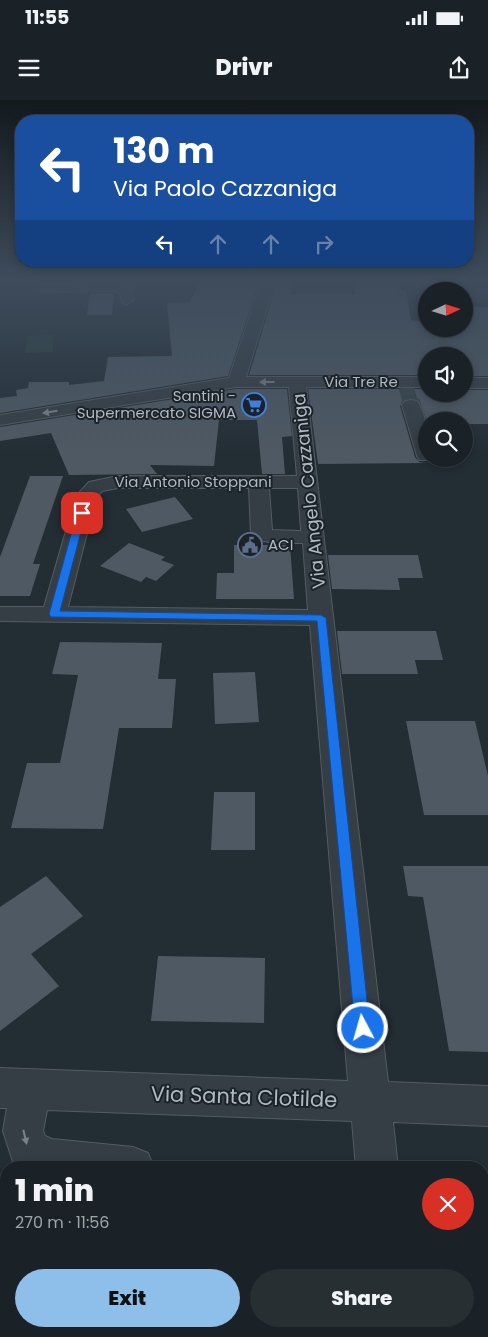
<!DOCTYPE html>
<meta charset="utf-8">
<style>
:root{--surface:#1a2227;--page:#272f33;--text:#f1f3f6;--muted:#9fa4a7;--line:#383f44;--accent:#8dbfea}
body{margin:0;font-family:Poppins,sans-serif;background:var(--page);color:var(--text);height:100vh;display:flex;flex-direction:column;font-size:19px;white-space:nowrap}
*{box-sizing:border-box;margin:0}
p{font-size:16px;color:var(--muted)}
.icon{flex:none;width:28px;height:28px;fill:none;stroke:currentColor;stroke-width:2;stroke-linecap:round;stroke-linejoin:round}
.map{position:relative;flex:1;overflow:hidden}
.details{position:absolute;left:0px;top:1061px;width:489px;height:176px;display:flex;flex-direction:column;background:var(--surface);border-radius:20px 20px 0 0;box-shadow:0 2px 8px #0003,0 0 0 1px var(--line)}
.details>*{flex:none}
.hud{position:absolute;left:15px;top:15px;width:459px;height:152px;border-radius:20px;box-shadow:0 2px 8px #0003,0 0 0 1px var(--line);background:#1a4fa0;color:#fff;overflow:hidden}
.needle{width:32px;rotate:86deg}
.tools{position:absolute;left:418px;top:182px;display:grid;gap:10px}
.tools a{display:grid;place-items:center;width:55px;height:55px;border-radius:50%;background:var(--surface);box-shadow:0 2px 8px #0003,0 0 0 1px var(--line);font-size:25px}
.pin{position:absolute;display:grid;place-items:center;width:42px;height:42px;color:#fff;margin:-21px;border-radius:10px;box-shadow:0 2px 8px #0006}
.me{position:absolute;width:55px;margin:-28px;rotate:354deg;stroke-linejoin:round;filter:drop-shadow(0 0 4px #0008)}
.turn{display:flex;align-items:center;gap:18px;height:105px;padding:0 15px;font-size:22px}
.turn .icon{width:65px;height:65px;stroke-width:2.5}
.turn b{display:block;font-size:35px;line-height:42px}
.lanes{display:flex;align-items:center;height:48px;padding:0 15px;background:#0003;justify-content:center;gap:25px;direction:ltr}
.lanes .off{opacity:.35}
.round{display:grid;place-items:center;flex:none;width:52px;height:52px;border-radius:26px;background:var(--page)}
.summary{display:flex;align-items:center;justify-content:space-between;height:85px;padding:0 15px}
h1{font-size:30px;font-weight:800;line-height:38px}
.button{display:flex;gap:10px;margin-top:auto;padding:10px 15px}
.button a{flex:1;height:58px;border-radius:30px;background:var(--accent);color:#111;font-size:20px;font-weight:800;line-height:58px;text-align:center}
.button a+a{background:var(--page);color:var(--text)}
.status{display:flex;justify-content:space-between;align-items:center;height:35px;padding:0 25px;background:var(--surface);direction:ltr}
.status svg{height:14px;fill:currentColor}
header{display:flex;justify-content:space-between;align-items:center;height:65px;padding:0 15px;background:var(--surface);font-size:22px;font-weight:800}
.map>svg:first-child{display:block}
</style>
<div class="status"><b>11:55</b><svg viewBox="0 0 49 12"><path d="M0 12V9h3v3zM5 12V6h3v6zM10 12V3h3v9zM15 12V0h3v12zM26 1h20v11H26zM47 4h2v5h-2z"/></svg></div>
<header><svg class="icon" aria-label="menu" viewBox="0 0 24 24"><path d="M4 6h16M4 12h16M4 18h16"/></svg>Drivr<svg class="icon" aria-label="share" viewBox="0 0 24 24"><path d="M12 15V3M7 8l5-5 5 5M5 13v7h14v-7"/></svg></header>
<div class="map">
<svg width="488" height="1237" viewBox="0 0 488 1237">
<rect width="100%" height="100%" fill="#222d34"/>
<path fill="#2b3e3b" d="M431,182h57v21l-24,-1v-11h-28z
M54,235l-1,17 -28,1 2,-17z"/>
<path fill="#4e5963" d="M200,182h59l-31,94 -228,37v-15l17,-2 -1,-6 12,-2 1,-6h40v3l35,-4 4,-24 64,-1 -5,-53 23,-1z
M277,182h13v12h66l-3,-12h45l1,8h7l5,30 15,2v7h38v-22h24v69h-24v-20h-38v19h-177z
M90,194h24l-2,21h-25z
M236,289h51l5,47 -10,1 3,37h-23l-5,-54h-38l-5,46 -64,-1 7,9 -88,1 -18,-42 -51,8v-14z
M308,289h118v5h38v-4h24v34h-24v-3h-37l-8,-21 -14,-1 -5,7 15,51 4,5 7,1 -108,1z
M30,376h33l-30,88h7l-10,32h-30v-39z
M175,397l18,22 -51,13 -16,-23z
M129,443l36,14 -4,3 13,5 -18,16 -10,-4 -5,5 -41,-16z
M234,445h56l4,54h-78l1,-26h17z
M328,455h90l5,23h-25l2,12 -68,-1z
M337,531h99l7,29h-28l3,14h-76z
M60,542l102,1 -4,36h18l-4,49h-53l-16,101 -92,-1 16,-65h33l18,-88 -26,-1z
M255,572l4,50 -44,2 -2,-51z
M406,621h69l13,55v39h-64z
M214,692h41v58h-44z
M403,766h85v186l-39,-1 -26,-154 -15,-1z
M46,776l37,40 -52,38 28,32 -59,45v-124z
M158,856l107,2 -1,65 -113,-2z"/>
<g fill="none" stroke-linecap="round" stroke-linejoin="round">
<path stroke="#374249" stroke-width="15" stroke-dasharray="15 8" stroke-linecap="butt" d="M406,287l4,14"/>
<path stroke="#374249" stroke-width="19" stroke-dasharray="19 10" stroke-linecap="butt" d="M410,300l1,5"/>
<defs>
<path id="minor" d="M38,182l81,1 13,6 2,11 -7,4 -5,-1 -2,-9 -4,-3 -71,1 -7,-4z
M261,182h14l-29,95h180v10h-120l82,695 100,4v40l-95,-4 5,46h-42l-4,-47 -305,-11 -4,21 2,5 7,3 81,8 15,6 6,15h-134l-6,-3 -11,-34 4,-23h-7v-40l348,13 -38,-456 -310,-4v-14h44l32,-111 13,-14 29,-6h179l-8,-89h-53l-236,38v-10l229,-37zM118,388h131l2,46 3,5 20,4h29l5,67 -240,-3 28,-109 6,-7zM269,388h29l3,43 -29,-1z
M464,278h24v10h-24z
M411,300l6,1c12,17 9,39 9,58l7,1h-14l-2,-4 -15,-51 3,-4z
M370,1231h48v6h-48z"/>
</defs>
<use href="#minor" stroke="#535c63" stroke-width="2"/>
<use href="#minor" fill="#353e45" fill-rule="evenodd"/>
</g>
<defs><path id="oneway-solid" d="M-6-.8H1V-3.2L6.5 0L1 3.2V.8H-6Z" transform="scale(1.25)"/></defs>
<g fill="#79828a">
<use href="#oneway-solid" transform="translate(267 282) rotate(180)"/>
<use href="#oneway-solid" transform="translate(50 312) rotate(171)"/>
<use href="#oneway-solid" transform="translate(25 1037) rotate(77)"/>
</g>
<linearGradient id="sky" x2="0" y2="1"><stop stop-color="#13191d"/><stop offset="0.51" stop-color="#3e4c5c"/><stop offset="1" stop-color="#3e4c5c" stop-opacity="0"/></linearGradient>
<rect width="488" height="355" fill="url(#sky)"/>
<path fill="#1a73e8" stroke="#114b97" d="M82,410l4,3 -26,98 261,4 5,3 44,410 -2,6 -5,2 -6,-2 -2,-6 -38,-407 -266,-4 -2,-3 28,-101z"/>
<defs>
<symbol id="supermarket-ring" viewBox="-11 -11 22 22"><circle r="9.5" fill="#1b2329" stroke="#3f7fe0" stroke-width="1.5"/><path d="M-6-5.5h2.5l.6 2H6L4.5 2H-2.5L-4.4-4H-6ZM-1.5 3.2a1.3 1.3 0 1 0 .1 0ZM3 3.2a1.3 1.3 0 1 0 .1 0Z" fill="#3f7fe0"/></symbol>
<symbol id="civic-ring" viewBox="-11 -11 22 22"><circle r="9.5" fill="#1b2329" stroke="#5c6f8a" stroke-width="1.5"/><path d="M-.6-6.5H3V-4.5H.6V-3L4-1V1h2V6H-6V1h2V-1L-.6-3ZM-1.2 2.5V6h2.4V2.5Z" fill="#5c6f8a"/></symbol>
</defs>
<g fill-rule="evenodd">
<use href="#supermarket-ring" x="240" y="291" width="28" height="28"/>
<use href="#civic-ring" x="236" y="431" width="28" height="28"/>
</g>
<g text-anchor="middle" stroke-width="4" stroke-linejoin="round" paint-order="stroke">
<g font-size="15" fill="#b0b9c2" stroke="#1b2329">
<text x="361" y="287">Via Tre Re</text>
<text x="193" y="387">Via Antonio Stoppani</text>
</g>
<g font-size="15" fill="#b0b9c2" stroke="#1b2329" text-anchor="end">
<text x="236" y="301">Santini -<tspan x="236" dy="17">Supermercato SIGMA</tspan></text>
<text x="268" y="450" text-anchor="start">ACI</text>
</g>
<g font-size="18" fill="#b0b9c2" stroke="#1b2329">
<text transform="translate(309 391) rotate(-96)" y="6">Via Angelo Cazzaniga</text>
</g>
<g font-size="21" fill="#b0b9c2" stroke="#1b2329">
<text transform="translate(244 997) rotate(2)" y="7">Via Santa Clotilde</text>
</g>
</g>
</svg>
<div class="tools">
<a><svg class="needle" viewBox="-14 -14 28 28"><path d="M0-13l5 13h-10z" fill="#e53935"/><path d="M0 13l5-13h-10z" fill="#9fa4a7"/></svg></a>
<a><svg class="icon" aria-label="sound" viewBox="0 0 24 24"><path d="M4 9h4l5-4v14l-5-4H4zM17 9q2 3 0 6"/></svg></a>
<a><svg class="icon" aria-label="search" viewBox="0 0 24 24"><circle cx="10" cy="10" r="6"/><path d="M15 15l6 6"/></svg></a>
</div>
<div class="pin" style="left:82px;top:413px;background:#d93025"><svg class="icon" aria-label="arrive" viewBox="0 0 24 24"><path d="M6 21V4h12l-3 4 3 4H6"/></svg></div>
<svg class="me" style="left:363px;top:928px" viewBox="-20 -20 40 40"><circle r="17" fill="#1a73e8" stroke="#fff" stroke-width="3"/><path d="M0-11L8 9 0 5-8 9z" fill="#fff"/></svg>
<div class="hud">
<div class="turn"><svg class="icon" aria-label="left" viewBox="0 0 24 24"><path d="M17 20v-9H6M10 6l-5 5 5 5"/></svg><div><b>130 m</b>Via Paolo Cazzaniga</div></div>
<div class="lanes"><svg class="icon" aria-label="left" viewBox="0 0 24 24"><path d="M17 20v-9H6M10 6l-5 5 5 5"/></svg><svg class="icon off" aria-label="ahead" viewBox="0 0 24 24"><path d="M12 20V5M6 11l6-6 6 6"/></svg><svg class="icon off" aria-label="ahead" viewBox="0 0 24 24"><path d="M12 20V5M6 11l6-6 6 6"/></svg><svg class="icon off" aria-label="right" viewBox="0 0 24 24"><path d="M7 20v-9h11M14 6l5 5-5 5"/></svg></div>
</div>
<section class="details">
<div class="summary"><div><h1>1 min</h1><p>270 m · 11:56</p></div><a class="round" style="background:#d93025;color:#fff"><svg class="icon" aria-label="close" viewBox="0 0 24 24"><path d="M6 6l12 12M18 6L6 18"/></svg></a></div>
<div class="button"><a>Exit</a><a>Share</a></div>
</section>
</div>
